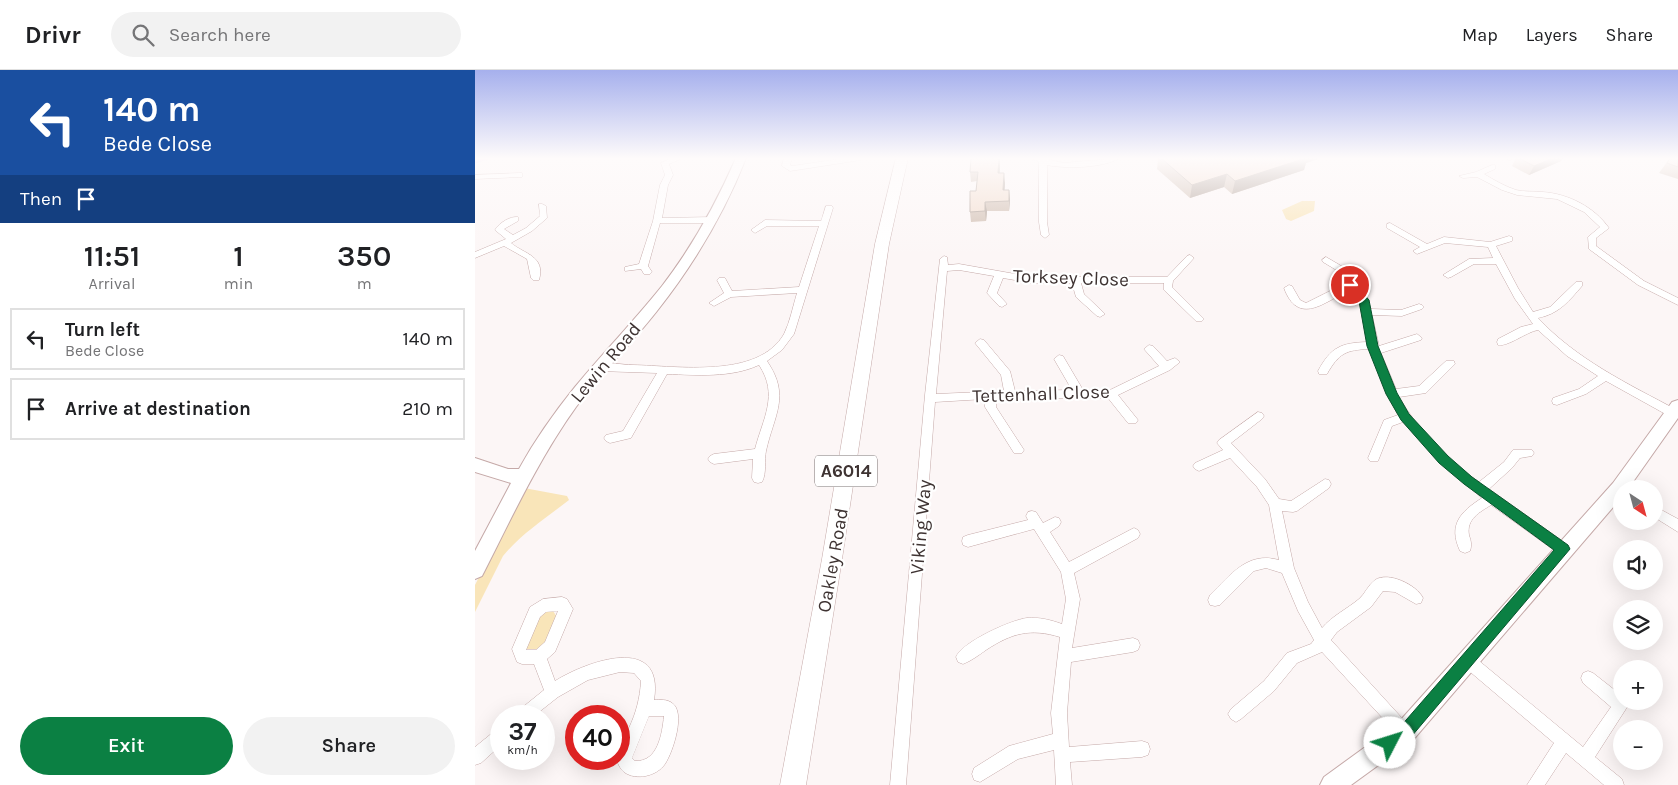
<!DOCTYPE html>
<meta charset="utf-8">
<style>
:root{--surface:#fff;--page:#f2f2f2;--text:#202124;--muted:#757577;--line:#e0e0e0;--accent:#0b8043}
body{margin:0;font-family:Karla,sans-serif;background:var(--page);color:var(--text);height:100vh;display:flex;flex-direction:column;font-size:19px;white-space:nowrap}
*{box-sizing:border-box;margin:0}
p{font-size:16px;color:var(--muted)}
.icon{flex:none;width:28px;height:28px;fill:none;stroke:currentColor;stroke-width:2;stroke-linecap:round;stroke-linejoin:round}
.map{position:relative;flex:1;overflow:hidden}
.drawer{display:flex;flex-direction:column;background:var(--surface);width:475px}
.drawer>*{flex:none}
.banner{background:#1a4fa0;color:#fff;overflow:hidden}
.needle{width:32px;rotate:144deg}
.tools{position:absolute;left:1138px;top:410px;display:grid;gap:10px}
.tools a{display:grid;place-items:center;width:50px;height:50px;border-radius:50%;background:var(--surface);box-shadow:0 5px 20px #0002;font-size:25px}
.speed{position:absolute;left:15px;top:635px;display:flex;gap:10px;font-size:25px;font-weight:700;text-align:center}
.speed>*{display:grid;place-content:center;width:65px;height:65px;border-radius:50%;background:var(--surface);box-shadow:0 5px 20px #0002;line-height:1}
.speed small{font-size:12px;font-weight:400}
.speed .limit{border:8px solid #d22;background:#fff;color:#111}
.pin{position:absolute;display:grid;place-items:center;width:42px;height:42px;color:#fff;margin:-21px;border:2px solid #fff;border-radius:50%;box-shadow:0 1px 5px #0007}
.me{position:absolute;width:55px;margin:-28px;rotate:50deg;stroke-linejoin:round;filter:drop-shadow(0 0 4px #0008)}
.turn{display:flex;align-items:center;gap:18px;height:105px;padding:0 20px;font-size:22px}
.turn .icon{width:65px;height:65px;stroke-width:2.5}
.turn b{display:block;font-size:35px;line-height:42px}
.then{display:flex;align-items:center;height:48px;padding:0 20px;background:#0003;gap:10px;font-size:19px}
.eta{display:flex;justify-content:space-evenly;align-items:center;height:85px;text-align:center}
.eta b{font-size:30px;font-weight:600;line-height:35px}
.action{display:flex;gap:10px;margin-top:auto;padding:10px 20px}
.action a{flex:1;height:58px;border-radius:30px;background:var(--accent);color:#fff;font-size:20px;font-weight:600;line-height:58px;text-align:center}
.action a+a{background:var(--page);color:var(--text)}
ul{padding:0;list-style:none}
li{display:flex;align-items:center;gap:15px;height:62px;margin:0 10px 8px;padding:0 10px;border:2px solid var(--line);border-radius:0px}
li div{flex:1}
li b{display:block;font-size:19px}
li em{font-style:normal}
header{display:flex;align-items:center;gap:30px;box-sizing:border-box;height:70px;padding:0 25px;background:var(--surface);border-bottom:1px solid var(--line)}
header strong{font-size:24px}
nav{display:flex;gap:28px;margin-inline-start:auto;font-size:18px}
.search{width:350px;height:45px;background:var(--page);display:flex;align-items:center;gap:12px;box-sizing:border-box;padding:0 18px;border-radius:28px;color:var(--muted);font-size:19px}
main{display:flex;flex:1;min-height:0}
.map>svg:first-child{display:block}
</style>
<header>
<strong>Drivr</strong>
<div class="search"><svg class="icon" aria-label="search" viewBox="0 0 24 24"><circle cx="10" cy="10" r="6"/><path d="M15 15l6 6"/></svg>Search here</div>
<nav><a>Map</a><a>Layers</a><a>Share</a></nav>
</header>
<main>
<section class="drawer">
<div class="banner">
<div class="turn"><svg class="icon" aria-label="left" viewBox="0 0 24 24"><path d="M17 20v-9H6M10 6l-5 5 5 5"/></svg><div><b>140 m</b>Bede Close</div></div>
<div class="then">Then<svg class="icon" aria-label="arrive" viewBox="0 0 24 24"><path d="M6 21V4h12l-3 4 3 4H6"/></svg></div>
</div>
<div class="eta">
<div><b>11:51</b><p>Arrival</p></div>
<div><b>1</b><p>min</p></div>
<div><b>350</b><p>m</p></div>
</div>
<ul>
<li><svg class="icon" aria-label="left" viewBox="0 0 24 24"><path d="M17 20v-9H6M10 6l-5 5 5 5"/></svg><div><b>Turn left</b><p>Bede Close</p></div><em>140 m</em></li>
<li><svg class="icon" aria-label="arrive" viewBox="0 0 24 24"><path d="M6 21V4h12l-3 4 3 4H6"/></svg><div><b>Arrive at destination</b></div><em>210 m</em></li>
</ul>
<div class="action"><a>Exit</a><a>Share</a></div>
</section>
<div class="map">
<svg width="1203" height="715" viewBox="0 0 1203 715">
<rect width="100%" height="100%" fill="#fcf6f6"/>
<path fill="#f9e5b9" d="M827,131h13l-1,10 -23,10 -5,-2 -4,-9z
M49,418l43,8 2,4c-23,18 -48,34 -66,56l-28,56v-27z
M73,541h5l4,6 -9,22 -11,10h-10l-2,-3 16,-32z"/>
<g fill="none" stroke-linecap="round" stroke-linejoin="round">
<path stroke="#e3aaf4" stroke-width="3" d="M0,92l12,-4"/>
<defs>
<path id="street" d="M197,88h11l-14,6 4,11 -5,10 -6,33 51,-1 4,3 -4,3h-53l-12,43 4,6 -2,2h-6l-3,-5 -16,2v-4l14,-3 14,-43 7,-36 5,-10 -4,-12z
M309,88h8l-2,7 2,1 55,-8h18l-4,2 -71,11 -8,-5z
M556,88h11l22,5 56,-5c-16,10 -55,11 -73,7v57l2,13 -4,3 -4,-3 -2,-13v-60z
M1029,88h10l-4,2z
M1017,95h3v4l-11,5c10,6 20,12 32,16 8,2 18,1 27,2 26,2 51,15 66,36l-13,10v8l48,35 34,17v7l-40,-20 -49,-36 -1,-12 12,-10 -16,-15 -27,-13 -40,-4 -15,-5 -25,-13 -14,1 -4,-2 17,-4z
M44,103h3v4l-47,2v-4z
M64,134h3l4,2 1,12 -15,13 -21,12c13,11 35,13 28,37h-6l-2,-2 -4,-19 -23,-13 -29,12v-6l31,-13 -11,-9c4,-7 15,-14 23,-13v4l-14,8 9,6 13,-7 14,-12z
M351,136h6l1,2 -39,126 -12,16 -15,11c24,35 7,54 -1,90 -2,9 1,22 -4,31l-4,1 -4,-1 -2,-4 1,-19 -39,5 -4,-2 -2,-3 2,-3 4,-2 41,-5c8,-31 24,-54 4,-84 -28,13 -62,10 -92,9l-36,64 -21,5 -4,-2 -2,-3 2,-3 17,-4 34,-58 -58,-2 -4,-1 -1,-3 1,-3c11,-3 27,1 38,1 45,1 125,14 151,-31 6,-12 9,-28 13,-41l-66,4 -17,9 -5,-3 15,-10 -7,-13 2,-2h6l7,13 67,-4 20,-61h-52l-12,7 -4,-3 14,-10 56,1z
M915,153l37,21 17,-7 46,5 19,-6 3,1v4l-16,5 22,42 15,24 17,-5 26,-25h6v4c-13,15 -23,28 -44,32 38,41 90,66 139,92v6h-8l-63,-35 -20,13 -29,11 -4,-1 -1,-3 1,-3 26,-9 19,-13 -31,-20 -29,-26c-12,2 -30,17 -40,15l-1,-3 1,-3 23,-12 12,-3 -18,-25 -19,-35h-22l-23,13 -3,1 -5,-3 26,-16 24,-1 -5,-11 -43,-4 -28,11 -4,-3 7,-4 -33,-19v-4z
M715,185l4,3 -21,23 -1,6 32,32 -2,2h-6l-32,-31v-7h-83l3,11 21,20 -5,3 -3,-1 -21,-19 -4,-14h-40l-29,-5 -6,15 10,11 -5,3 -3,-1 -12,-13 7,-17 -35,-6 -12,1 -11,123 68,-3 -3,-16 -26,-32 5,-4 4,1 26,31 5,20 57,-1 -18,-31 5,-4 4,1 20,34h27l49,-24 -15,-17 5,-4 4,1 14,15 8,-3 5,4 -10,8 -52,25 20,25 -2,3h-8l-20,-25 -112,1v8l28,43 -2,3h-8l-29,-46v-8l-50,3 -29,383h-16l35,-390 15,-136 4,-3 3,1 1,8 11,-1 73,13h135l20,-21z
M851,187l29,17 3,9 -2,3 11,12 4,11 30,1 18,-6 3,1 2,2 -2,2 -20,7 -30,-1 7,31 38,-12 5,4 -1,2 -40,13 15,36 23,-3 27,-25h8l1,3 -29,29 -27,4c19,33 49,64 80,85l25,-20 9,-12h19l2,3 -2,3 -12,2 -8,10 -23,21 79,56 1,4 -1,4 -5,2 -5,-2 -67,-48c-11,7 -25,14 -22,30 2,6 3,10 1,16l-5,2 -5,-2c-12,-26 0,-39 22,-53l-42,-35 -37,-41 -11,4 -14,35h-8l-2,-3 16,-38 14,-5 -11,-21 -18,-45c-23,1 -30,4 -42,25h-8l-1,-3c13,-24 23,-28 49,-29l-8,-41 -10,-11c-25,13 -51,36 -65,-2l5,-3 3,1 8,14 6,3 42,-21v-5l-25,-15 -1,-2z
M783,342l4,1 2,3 -2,3 -31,24 34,36 14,20 12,2 34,-22 4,1 2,4 -2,4 -32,23 -4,1 -11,-1 12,57 14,34 14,26c10,-12 25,-19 37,-29 6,-5 9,-14 16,-19 13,-9 42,5 48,18l-2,5 -5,1 -21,-12 -12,-1 -12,16 -34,25 -6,8 79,87 3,5 -3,5 -5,3 -5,-3 -78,-85 -25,11 -23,28 -33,28 -5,3 -5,-3 -3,-5 3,-5 33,-28 23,-28 24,-9 3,-4 -16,-29 -16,-38 -16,-5 -12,3 -34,34 -5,1 -5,-1 -2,-5 2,-5c21,-20 37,-44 69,-35l-10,-55 -12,-18 -27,-29 -31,13 -4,-2 -2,-3 2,-3 28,-13 -6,-7 2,-3z
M1179,436l24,13v13l-24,-15z
M557,441l4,1 7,11 12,-6 4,1 2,4 -2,4 -9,6 19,30 61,-32 4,-2 4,2 2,4 -2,4 -64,35 6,26 -8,49 61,-10 5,2 2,5 -2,5 -5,2 -62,10 -4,51 2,34 73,-6 6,2 2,6 -2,6 -6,2 -72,5 2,23h-16l-2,-35 -36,9 -38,23 -6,-2 -2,-6 2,-6 35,-22 44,-12 -2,-21 9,-76c-30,-9 -48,-4 -74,13 -7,5 -15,11 -23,14l-5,-2 -2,-5c6,-15 55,-37 71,-39 12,-1 24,2 35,6l4,-25 -5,-27 -27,-43 -66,18 -5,-2 -1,-4 1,-4 5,-2 60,-15 -2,-4 2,-4z
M87,527l5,2 6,10 -18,43 -8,7 8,22c32,-20 110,-48 99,19 6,0 13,-1 18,3 14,9 1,49 -7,61 -8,12 -29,17 -41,8 -4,-3 -6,-9 -8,-13h3c0,-11 6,-21 10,-31 7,-15 11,-30 12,-47l-7,-8 -14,-1 -32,8 -30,17 -24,19h-18l2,-5 26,-21 -10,-26h-12l-5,-2 -5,-13 18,-42 13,-8zM83,541l-13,31 -9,8h-10l14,-33 6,-5zM174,646h15c-2,18 -6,46 -29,45l-3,-3z
M992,583l5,2 111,92 28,-40 -28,-24 -2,-5 2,-5 5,-2 5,2 28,22v6h10l-36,56 27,22 2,6h-20l-38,-32 -21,32h-18l27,-42 -92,-78 -2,-5 2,-5z
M26,657v18l-20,18 -6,2v-18l21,-17z"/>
<path id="secondary" d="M261,88h10c-22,56 -52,106 -89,153 -26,33 -56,63 -81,96 -38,53 -65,112 -94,169l-7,3v-28l36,-68 -36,-11v-14l33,11h11c16,-29 35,-56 56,-82 28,-34 59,-66 87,-101 30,-39 54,-82 74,-128z
M1203,330v18l-50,71h-7v9l-208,242 -62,45h-31l4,-8 73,-53 216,-241 59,-81z"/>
<path id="primary" d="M421,88h12l-19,86 -47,315 -36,226h-26l42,-226 53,-315z"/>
</defs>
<use href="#street" stroke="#c5a9a8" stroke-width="1"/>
<use href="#secondary" stroke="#c5a9a8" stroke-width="2"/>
<use href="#primary" stroke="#c5a9a8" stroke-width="1"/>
<use href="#street" fill="#fff" fill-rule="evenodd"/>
<use href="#secondary" fill="#fff" fill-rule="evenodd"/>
<use href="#primary" fill="#fff" fill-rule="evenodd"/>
</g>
<path fill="#cfbcaf" d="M525,88v15l5,10 -1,7h5l1,10 -1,11h-22l-1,10 -15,1 -1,-10 6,-21 1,-10 -6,1 -1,-10z
M681,88h165l-15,5 -2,7 -72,24 -8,-7 -34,11 -33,-29 1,-9z
M1041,88h47l-2,3 -32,14 -17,-9z
M1195,88h8v21l-19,-6z"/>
<path fill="#a9998f" d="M524,88h1l-1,25 -1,-10z
M825,88h21l-15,5 -2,7 -72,24 3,-13z
M1078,88h10l-2,3 -32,14 5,-9z
M529,103l1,10 -1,17 -1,-10z
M752,104l-3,13 -34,11 2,-13z
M534,120l1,10 -1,11z
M510,132l2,9 -1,10 -1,-10z"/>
<path fill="#f1dbcc" stroke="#a9998f" d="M496,88h28l-1,15h6l-1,17h6v11l-24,1v9l-15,1v-21h6l2,-19h-8z
M686,88h145l-71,23 -8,-7 -35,11z
M1044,88h34l-19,8z
M1195,88h8v9l-11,-4z"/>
<linearGradient id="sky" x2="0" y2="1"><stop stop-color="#a6b0ed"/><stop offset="0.47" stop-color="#fefbfb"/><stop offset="1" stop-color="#fefbfb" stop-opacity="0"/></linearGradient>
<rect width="1203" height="188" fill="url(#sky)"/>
<path fill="#0b8043" stroke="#07532c" d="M875,212l4,1 15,17 9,46 19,47 12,21 39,42 24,21 96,68 2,4 -159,188 -21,14 -6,-2 -2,-6 2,-5 16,-11 154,-177 -90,-66 -25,-21 -38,-43 -15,-26 -19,-48 -8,-45 -13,-16z"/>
<g text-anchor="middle" stroke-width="4.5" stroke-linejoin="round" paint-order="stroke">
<rect fill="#fff" stroke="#787070" stroke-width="1" x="340" y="385.5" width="62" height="31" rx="4"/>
<g font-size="18" font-weight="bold" fill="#3e3332">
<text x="371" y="407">A6014</text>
</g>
<g font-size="19" fill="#3e3332" stroke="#fff">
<text transform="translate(596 207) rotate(2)" y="7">Torksey Close</text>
<text transform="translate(130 292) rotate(-50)" y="7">Lewin Road</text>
<text transform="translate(566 323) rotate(-2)" y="7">Tettenhall Close</text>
<text transform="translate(445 457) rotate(-85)" y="7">Viking Way</text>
<text transform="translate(357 490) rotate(-80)" y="7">Oakley Road</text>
</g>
</g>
</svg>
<div class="tools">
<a><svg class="needle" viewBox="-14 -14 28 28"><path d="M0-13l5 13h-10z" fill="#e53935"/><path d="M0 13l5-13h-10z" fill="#757577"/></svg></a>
<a><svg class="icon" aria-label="sound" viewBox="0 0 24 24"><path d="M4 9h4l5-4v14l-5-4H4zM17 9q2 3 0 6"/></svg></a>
<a><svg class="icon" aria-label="layers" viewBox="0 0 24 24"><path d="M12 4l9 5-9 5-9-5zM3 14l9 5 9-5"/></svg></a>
<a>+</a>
<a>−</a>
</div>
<div class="speed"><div>37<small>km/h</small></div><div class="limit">40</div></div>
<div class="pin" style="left:875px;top:215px;background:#d93025"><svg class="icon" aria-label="arrive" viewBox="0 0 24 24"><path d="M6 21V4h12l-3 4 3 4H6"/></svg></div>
<svg class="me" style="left:915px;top:673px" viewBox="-20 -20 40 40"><circle r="19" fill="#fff"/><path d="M0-13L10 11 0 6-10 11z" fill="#0b8043"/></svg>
</div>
</main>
